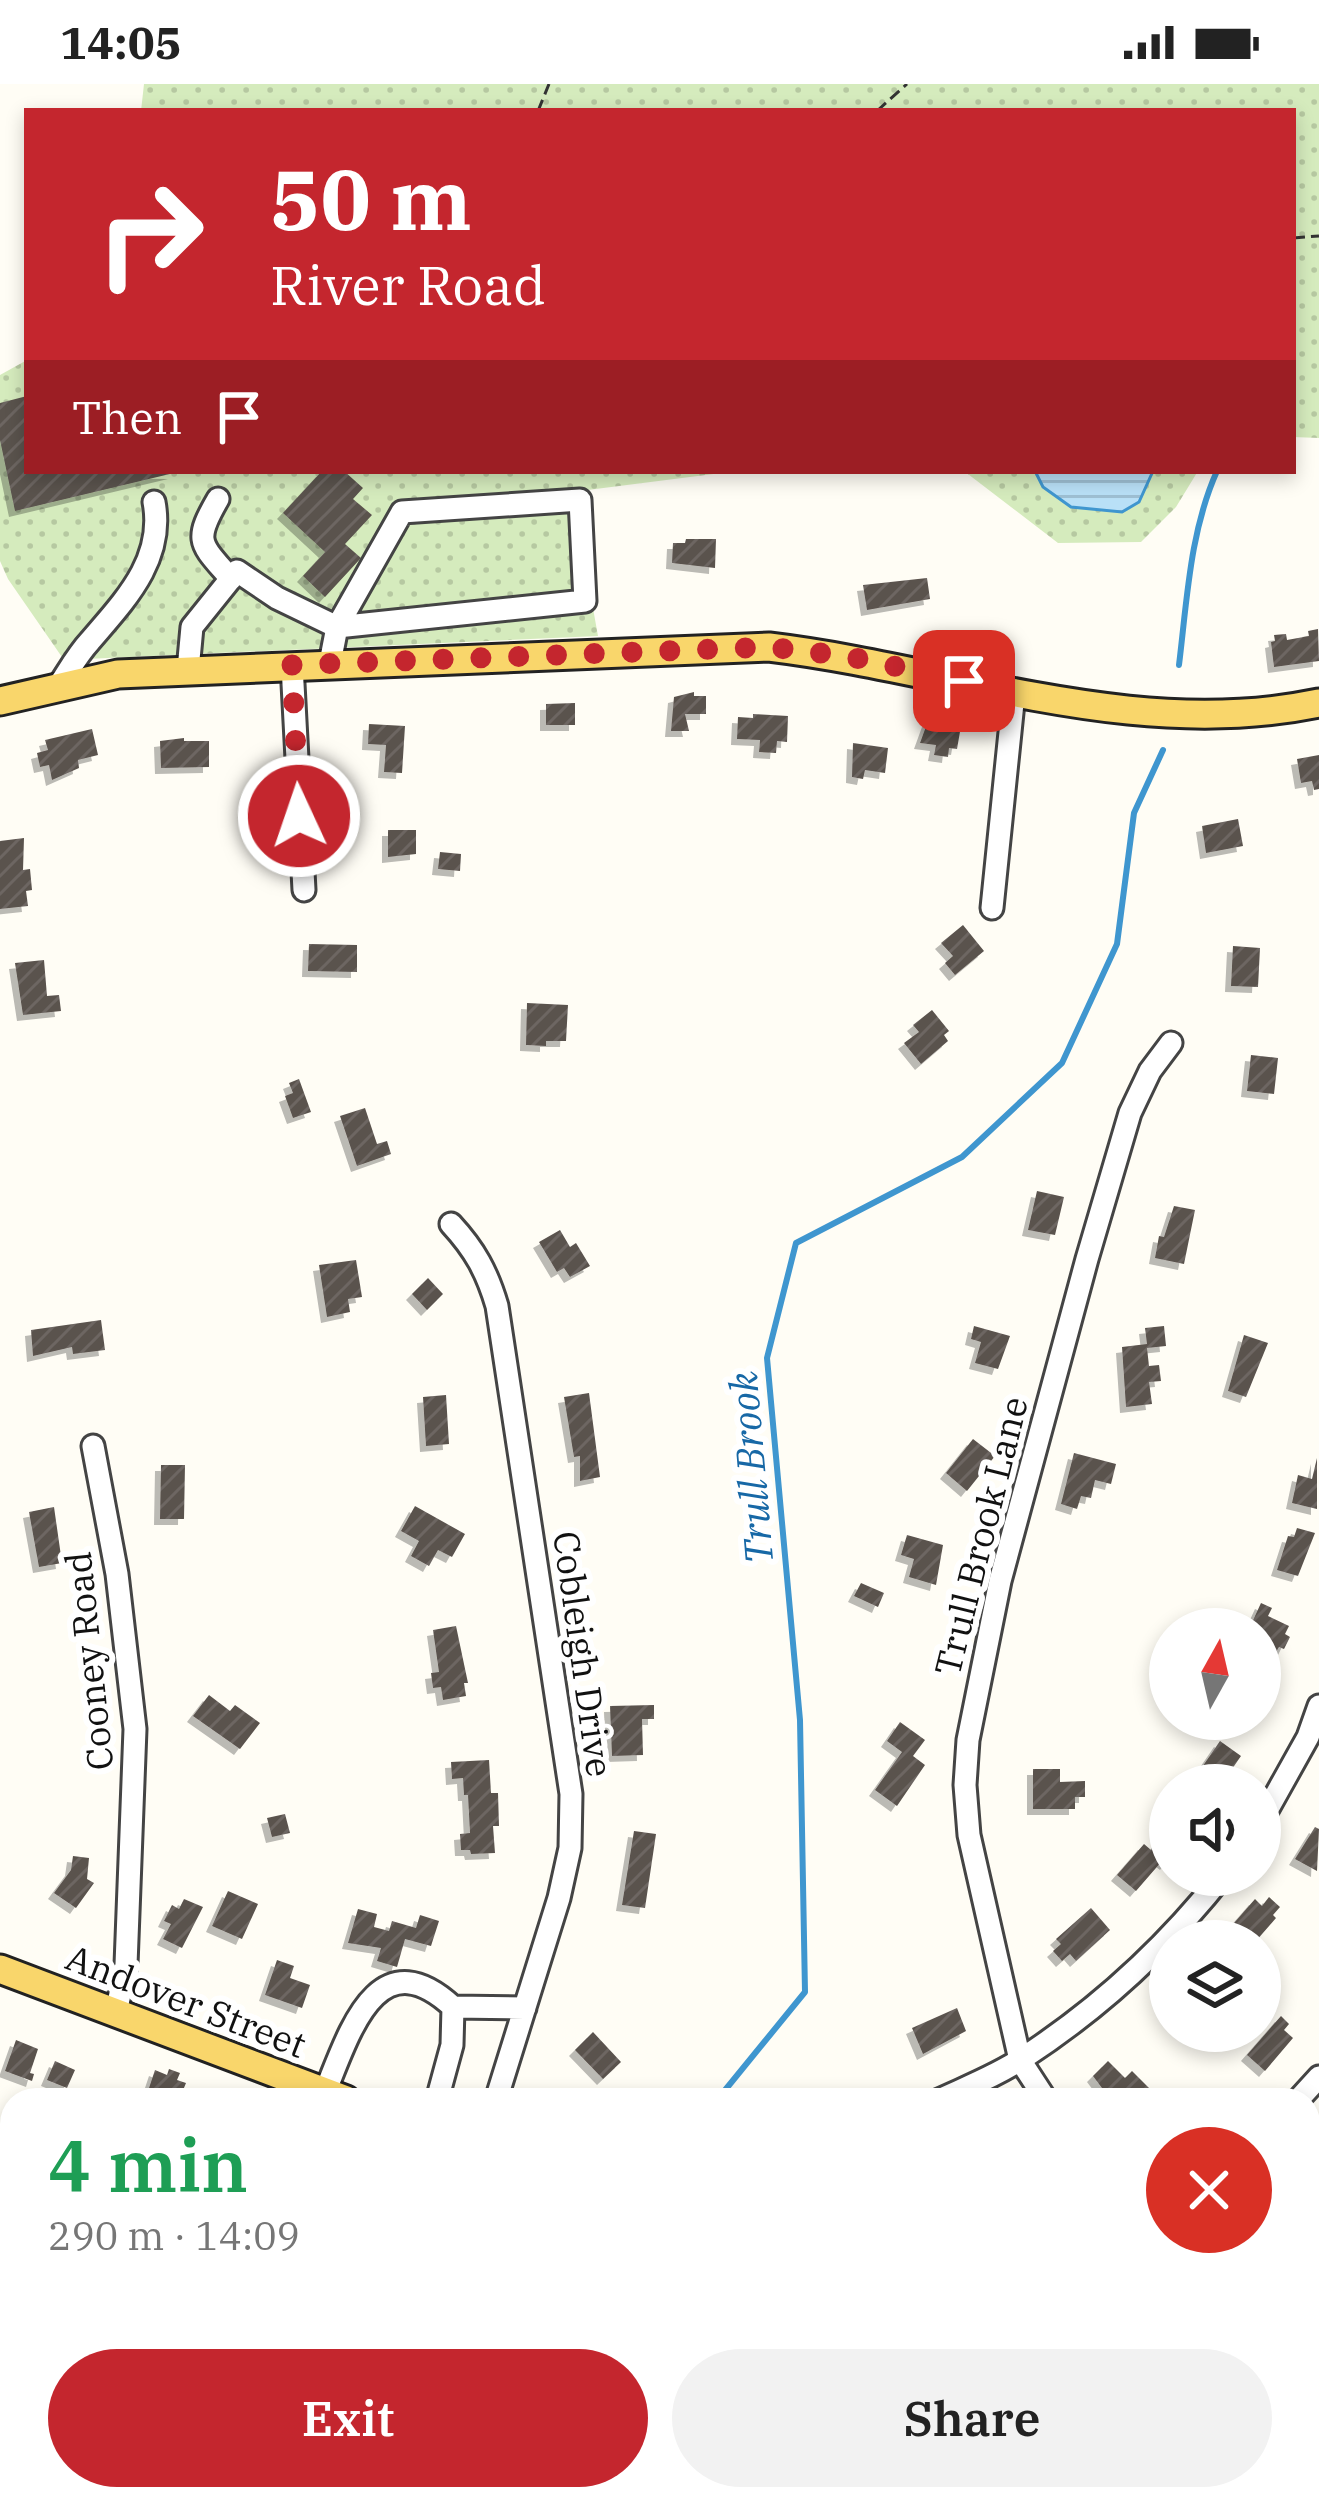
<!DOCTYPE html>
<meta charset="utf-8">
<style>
:root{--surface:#fff;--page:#f2f2f2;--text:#222;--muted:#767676;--accent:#c4262e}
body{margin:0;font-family:"IBM Plex Serif",serif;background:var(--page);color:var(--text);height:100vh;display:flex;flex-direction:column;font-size:45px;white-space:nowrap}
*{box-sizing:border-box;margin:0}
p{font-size:39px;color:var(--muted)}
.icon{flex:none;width:66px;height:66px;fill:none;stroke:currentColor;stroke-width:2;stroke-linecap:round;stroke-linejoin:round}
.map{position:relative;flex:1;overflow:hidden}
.sheet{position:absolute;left:0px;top:2004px;width:1320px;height:423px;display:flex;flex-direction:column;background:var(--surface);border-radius:36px 36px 0 0;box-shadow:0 6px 18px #0003}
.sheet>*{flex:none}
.guide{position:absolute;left:24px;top:24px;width:1272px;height:366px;border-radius:0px;box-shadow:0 6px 18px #0003;background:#c4262e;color:#fff;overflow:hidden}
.needle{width:78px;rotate:8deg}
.controls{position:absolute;left:1149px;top:1524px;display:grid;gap:24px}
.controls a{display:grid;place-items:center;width:132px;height:132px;border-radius:50%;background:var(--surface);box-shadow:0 6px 18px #0003;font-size:60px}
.pin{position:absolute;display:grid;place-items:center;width:102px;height:102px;color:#fff;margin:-51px;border-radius:24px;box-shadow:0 6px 18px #0006}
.me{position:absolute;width:132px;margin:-66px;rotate:357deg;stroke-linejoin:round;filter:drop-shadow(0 0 9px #0008)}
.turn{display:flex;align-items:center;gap:42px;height:252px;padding:0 48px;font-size:54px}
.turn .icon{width:156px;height:156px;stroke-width:2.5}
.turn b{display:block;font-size:84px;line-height:102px}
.then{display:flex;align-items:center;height:114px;padding:0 48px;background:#0003;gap:24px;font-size:45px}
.round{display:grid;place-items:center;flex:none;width:126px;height:126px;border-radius:63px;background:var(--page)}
.head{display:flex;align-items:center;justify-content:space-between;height:204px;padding:0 48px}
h1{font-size:72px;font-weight:600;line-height:90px;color:#1e9e55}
.action{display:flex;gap:24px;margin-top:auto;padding:24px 48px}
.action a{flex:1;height:138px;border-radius:72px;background:var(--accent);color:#fff;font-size:48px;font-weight:600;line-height:138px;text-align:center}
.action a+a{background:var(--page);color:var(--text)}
.status{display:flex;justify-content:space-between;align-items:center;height:84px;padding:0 60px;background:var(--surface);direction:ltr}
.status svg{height:33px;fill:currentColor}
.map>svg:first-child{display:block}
</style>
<div class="status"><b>14:05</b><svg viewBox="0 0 49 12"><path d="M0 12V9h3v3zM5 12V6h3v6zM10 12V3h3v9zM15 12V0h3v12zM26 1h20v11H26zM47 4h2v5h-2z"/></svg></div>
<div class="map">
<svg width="1319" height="2425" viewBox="0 0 1319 2425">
<defs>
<pattern id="grass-dots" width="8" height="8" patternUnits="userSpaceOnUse" patternTransform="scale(3)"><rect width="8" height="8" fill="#d5ebbd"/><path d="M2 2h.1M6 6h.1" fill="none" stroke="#b6c8a1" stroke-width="1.8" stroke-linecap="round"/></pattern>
<pattern id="wetland-marsh" width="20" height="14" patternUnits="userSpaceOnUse" patternTransform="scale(3)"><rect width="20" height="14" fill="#d5ebbd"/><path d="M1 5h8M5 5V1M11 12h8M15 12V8" fill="none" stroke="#b6c8a1"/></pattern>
<pattern id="water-rules" width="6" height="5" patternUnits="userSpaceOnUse" patternTransform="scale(3)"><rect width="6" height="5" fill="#b9e0f7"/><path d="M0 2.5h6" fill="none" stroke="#9ebfd3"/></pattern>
<pattern id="building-hatch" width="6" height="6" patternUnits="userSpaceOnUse" patternTransform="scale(3)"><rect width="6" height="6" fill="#5a524d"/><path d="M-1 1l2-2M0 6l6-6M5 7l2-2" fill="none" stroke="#6d6662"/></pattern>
<filter id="shadow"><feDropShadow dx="-6" dy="6" stdDeviation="0" flood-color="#0004"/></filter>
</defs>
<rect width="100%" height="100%" fill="#fffdf5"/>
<path fill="url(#grass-dots)" d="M144,0h1175v354l-26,-1v-326h-1152z
M27,276v111h710l-165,21 26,144 -534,24 -56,-81 -8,-18v-186z
M964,387h234l-22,36 -35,35 -83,1z"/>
<path fill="url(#wetland-marsh)" d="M0,2269h12v146h410l5,6 40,-5 4,9h-471z"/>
<path fill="url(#water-rules)" stroke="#3f96cf" stroke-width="3" d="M1035,387h118l-14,31 -17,10 -51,-5 -28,-20z"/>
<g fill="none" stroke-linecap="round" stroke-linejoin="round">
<path stroke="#3f96cf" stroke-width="6" d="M1179,581c8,-65 11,-134 38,-194
M717,2016l88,-108 -5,-272 -33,-362 29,-115 166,-86 100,-94 55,-119 17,-131 29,-63
M386,2415l4,10"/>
</g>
<path fill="url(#building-hatch)" filter="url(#shadow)" d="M27,312v75l147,2 -159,38 -15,-71v-37z
M322,387h22l19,17 -10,11 19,16 -27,29 16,14 -36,39 -22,-21 22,-24 -42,-39z
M686,455h30l-1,29 -43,-5 1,-20h12z
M927,494l3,21 -63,11 -4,-25z
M1318,545l1,32 -45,6 -3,-25 4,-1 -1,-6 12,-1 1,6 22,-4 -1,-5z
M694,608v4h12v18h-21l4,17h-18l3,-34z
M575,619v22h-29v-21z
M753,630l35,2 -1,26 -10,-1 -1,12 -17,-1 1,-12 -23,-1 1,-22 15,1z
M928,637l33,5 -4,23 -8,-1 -1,9 -14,-2 2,-10 -16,-2z
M369,640l36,2 -3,47 -18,-1 2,-27 -18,-1z
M92,645l6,26 -20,5 1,8 -27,12 -3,-15 -9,2 -3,-14 11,-3 -3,-10z
M184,654v3h25v26l-48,1 -1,-27z
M853,659l35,5 -3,25 -20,-3 -2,9 -11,-2z
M1319,671v34l-5,1 -2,-9 -11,2 -4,-24z
M1238,735l5,27 -37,7 -4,-27z
M388,746h28v24l-28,3z
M24,754l-1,32 7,-1 2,21 -6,1 2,15 -28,3v-68z
M440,768l21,2 -1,17 -22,-2z
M963,841l21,26 -29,24 -10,-12 8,-7 -12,-13z
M309,860l48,1v27l-49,-1z
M1233,862l27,2 -2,39 -27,-1z
M44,876l3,36 12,-1 2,16 -38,4 -8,-52z
M527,919l41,2 -2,36h-20v5l-20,-1z
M932,926l17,21 -5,4 4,6 -27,23 -17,-21 15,-11 -6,-7z
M1251,971l27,3 -4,36 -27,-3z
M299,995l12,33 -18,6 -8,-22 8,-3 -4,-10z
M365,1024l12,36 10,-3 4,13 -34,12 -17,-50z
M1037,1107l27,6 -9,38 -27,-5z
M1174,1122l21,4 -11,54 -29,-6 4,-22 5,1z
M560,1146l10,17 6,-4 14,23 -20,11 -6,-9 -7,4 -18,-30z
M356,1176l6,37 -14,2 2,13 -23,5 -8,-52z
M428,1194l15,16 -16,16 -15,-16z
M101,1236l4,30 -32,4 -1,-7 -39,9 -2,-26z
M974,1242l36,10 -12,33 -23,-6 6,-21 -10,-3z
M1164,1242l2,20 -19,2 2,18 10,-1 2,16 -12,1 3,22 -26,3 -4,-60 25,-3 -2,-16z
M1244,1251l24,8 -22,54 -18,-6z
M589,1309l11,84 -20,4v-25l-6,1 -10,-60z
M446,1311l3,49 -23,2 -3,-49z
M973,1355l22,17 -28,35 -21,-18z
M1074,1369l42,11 -5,20 -16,-4 -4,18 -10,-2 -4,13 -16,-5z
M1317,1374v51l-25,-6 6,-28 14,4z
M161,1381h24l-1,54h-24z
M415,1422l50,28 -13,23 -14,-7 -9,16 -18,-10 8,-15 -18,-10z
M54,1423l8,56 -23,4 -10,-55z
M1297,1444l18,5 -17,43 -21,-6 11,-34 6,1z
M907,1451l36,10 -7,40 -27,-8 5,-18 -13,-4z
M861,1499l23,10 -6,14 -24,-11z
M1261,1519l11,5 -4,8 21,10 -4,8 5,3 -6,12 -5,-2 -4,7 -15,-7v-18h-11z
M456,1542l12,57h-4l2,13 -23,4 -2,-13 -8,1 -2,-15 8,-1 -6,-42z
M209,1611l21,16 5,-6 25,18 -20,26 -47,-33z
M654,1621v14h-12l1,36 -31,1 -2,-50z
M900,1638l25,18 -12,16 12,9 -28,41 -22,-16 27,-38 -15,-11z
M1220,1657l21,15 -20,29h-13l-12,-9z
M489,1676l2,33h7l1,33h-6l2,27 -24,1 -1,-4h-9l-1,-16 10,-1 -2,-38h-4l-1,-17 -11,1 -1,-17z
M1033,1685h27v13l25,-1v16h-10v12h-42z
M285,1730l5,19 -18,4 -5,-19z
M1315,1743l4,2 -2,42 -22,-12z
M634,1747l22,3 -11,74 -23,-3z
M1160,1755l10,10v10l-4,5 -4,-3 -26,30 -19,-16 27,-31 7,6z
M73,1772l16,2 -2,21 7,4 -18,25 -22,-15 17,-23z
M228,1807l30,13 -16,35 -30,-13z
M1269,1813l11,10 -7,8 3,3 -20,23h-15l-13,-11 27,-31 7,7z
M184,1815l19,8 -21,41 -19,-9 8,-15 -7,-3 8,-16 7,4z
M1091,1824l19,22 -34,31 -6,-7 -8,7 -9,-10 8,-7 -5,-5z
M358,1825l19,5 -3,13 15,4 3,-10 24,7 4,-13 19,6 -8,25 -26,-7 -8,28 -20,-6 4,-13 -33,-5z
M277,1876l17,6 -4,12 20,7 -8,23 -37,-13z
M957,1924l9,23 -43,23 -11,-26z
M1281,1932l8,8 -5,6 9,8 -28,33 -18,-16z
M593,1948l28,30 -18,17 -28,-29z
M16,1956l22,9 -8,24 4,1 -2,7 -27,-10z
M55,1977l20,9 -8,18 -20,-8z
M1108,1977l17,17 7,-7 18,18 -11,11h-28l-18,-24z
M169,1985l11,4 -3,7 9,3 -7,17h-16l2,-6 -16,-6 6,-18 12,5z"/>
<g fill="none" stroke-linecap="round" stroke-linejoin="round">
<defs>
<path id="minor" d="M218,415c-25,43 -18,44 13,80
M292,581l12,225
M188,586l4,-43 45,-56 40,27 60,29 248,-26 -5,-101 -178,12 -65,115 -7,36
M57,604c11,-16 20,-33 33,-47 34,-40 75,-81 64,-139
M992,824l22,-215
M451,1140c24,26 36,48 46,82l74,488 -1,54 -11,50 -63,202
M93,1362l24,128 18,155 -9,236 -10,48
M1260,1739l48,-86 11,-31
M453,1923l72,1
M325,2008c24,-58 52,-155 128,-85l-1,38 -15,55
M939,2016c28,-13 59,-25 84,-42 77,-50 143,-111 200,-183
M1046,2016l-26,-40 -51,-225 -4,-50 3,-45 32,-159 87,-322 43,-146 20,-42 21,-28
M1298,2016l21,-23
M730,2425l2,-10"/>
<path id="major" d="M0,617l118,-27 651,-27c183,22 364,95 550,56
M0,1885l346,131
M1308,2384l11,5"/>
</defs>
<use href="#minor" stroke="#444" stroke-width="27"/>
<use href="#major" stroke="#222" stroke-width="33"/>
<path stroke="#333" stroke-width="3" stroke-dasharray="12 6" stroke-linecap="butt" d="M538,27l11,-27
M877,27l30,-27
M1293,154l26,-2"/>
<use href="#minor" stroke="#fff" stroke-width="21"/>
<use href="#major" stroke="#f9d66b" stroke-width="27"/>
</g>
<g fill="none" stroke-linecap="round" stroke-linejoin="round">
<path stroke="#c4262e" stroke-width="21" stroke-dasharray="0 37.8" d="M299,732l-7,-151 477,-18 77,9 118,25"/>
</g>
<g text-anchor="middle" stroke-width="12" stroke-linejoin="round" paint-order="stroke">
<g font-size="36" fill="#111" stroke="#fff">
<text transform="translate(981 1452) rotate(-76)" y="13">Trull Brook Lane</text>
<text transform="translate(583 1570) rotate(82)" y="13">Cobleigh Drive</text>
<text transform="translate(89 1577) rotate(-96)" y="13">Cooney Road</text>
<text transform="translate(186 1917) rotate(21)" y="13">Andover Street</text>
</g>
<g font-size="39" font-style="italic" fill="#1768a6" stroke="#fff">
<text transform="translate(751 1384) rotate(-95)" y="14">Trull Brook</text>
</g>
</g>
</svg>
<div class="controls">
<a><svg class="needle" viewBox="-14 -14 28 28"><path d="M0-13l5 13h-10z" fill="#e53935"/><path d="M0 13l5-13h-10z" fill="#767676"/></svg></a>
<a><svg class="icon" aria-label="sound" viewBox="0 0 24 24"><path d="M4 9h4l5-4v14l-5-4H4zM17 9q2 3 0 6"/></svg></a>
<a><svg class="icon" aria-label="layers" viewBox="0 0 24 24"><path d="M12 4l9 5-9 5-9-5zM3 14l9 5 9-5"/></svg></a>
</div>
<div class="pin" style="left:964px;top:597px;background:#d93025"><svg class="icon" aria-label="arrive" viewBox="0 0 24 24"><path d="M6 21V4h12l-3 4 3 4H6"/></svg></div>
<svg class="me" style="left:299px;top:732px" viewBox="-20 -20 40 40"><circle r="17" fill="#c4262e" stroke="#fff" stroke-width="3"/><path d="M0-11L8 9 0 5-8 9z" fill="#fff"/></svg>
<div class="guide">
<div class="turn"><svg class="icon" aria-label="right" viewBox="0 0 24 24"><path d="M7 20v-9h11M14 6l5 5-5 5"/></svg><div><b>50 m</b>River Road</div></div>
<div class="then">Then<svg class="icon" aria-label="arrive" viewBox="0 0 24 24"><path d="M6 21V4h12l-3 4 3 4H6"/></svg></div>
</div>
<section class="sheet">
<div class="head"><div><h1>4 min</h1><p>290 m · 14:09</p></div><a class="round" style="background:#d93025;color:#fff"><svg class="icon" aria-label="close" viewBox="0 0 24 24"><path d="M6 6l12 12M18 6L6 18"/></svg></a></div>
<div class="action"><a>Exit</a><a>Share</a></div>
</section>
</div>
